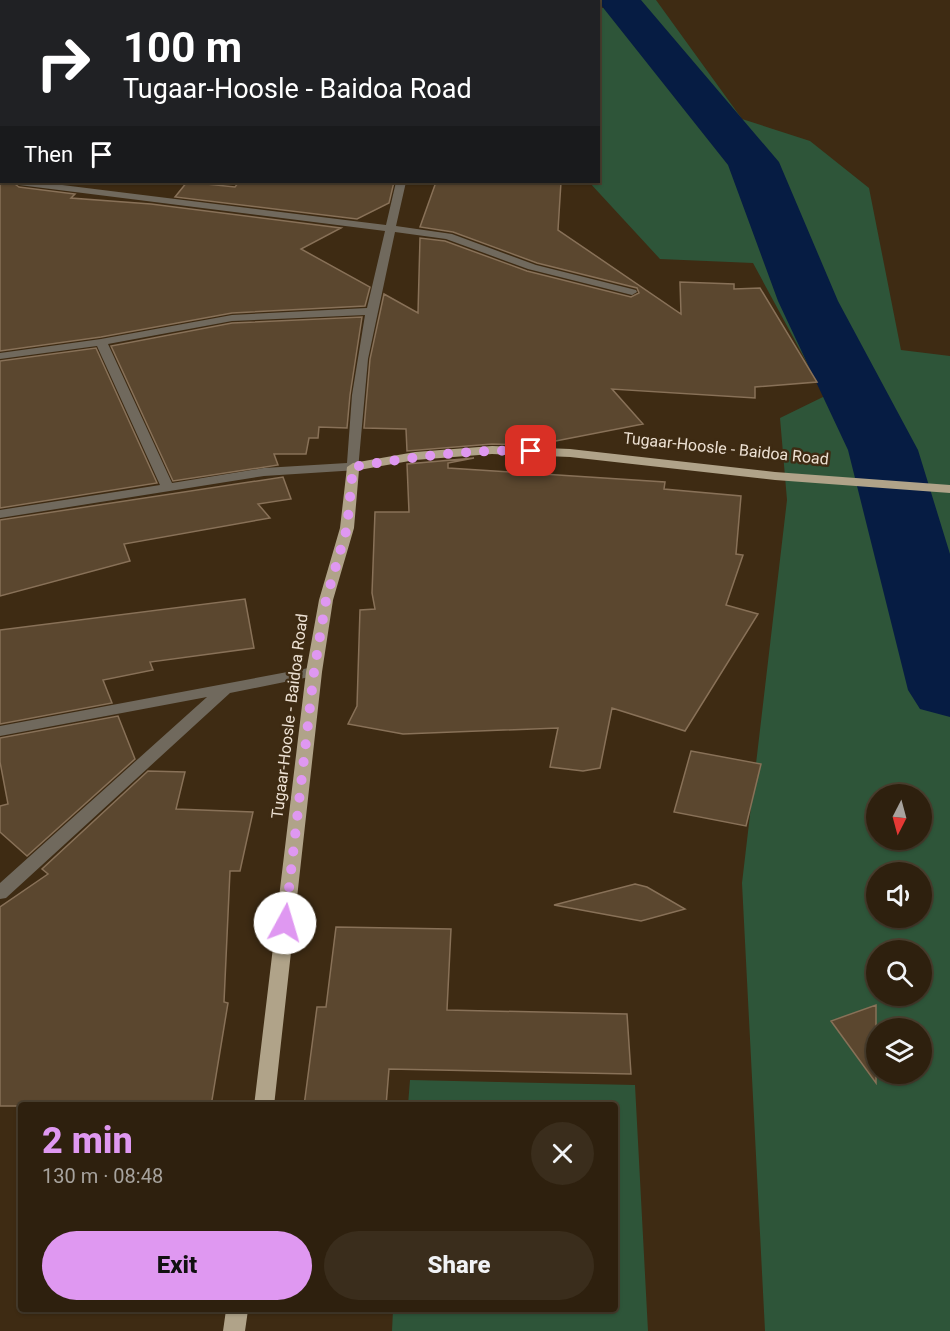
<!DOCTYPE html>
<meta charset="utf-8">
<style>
:root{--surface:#2e200e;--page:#3a2d1c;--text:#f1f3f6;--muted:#a7a39e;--line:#493e2e;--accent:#df98f1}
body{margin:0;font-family:Roboto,sans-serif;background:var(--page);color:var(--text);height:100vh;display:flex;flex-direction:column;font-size:22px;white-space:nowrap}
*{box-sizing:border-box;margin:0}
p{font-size:20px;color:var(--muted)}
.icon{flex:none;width:33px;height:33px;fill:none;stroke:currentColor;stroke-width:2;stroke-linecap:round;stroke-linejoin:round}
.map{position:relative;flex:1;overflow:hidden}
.details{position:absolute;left:18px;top:1102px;width:600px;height:210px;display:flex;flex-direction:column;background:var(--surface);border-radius:6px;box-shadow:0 2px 4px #0004,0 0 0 2px var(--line)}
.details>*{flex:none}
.banner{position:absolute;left:0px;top:0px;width:600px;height:183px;box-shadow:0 2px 4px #0004,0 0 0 2px var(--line);background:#202124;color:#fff;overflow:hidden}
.needle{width:39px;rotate:186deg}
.tools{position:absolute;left:866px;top:784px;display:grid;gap:12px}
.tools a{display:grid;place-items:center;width:66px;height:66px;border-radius:50%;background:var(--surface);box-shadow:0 2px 4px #0004,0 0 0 2px var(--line);font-size:30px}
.pin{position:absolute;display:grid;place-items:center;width:51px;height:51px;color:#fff;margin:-26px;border-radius:12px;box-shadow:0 3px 9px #0006}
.me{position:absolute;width:66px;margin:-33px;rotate:6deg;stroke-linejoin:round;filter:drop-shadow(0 0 4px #0008)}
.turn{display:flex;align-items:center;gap:21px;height:126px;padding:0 24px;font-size:27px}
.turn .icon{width:78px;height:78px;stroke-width:2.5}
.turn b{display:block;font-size:42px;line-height:51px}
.then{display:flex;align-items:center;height:57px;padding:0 24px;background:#0003;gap:12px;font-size:22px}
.round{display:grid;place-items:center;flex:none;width:63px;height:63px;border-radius:32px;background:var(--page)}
.headline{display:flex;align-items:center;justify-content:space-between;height:102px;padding:0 24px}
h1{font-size:36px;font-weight:800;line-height:45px;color:var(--accent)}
.action{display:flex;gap:12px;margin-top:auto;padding:12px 24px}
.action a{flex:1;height:69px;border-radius:36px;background:var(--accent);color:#111;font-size:24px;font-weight:800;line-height:69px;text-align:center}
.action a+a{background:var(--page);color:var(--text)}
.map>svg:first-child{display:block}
</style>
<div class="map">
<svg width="950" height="1331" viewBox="0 0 950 1331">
<rect width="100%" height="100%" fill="#3e2b13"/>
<path fill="#2e5539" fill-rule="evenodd" d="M604,0h52l86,119 68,22 59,47 32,162 49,6v975h-185l-23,-448 45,-383 -7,-82 45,-22 -72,-133 -93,-4 -71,-77h9l1,-174h8zM876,795h45v45h-45zM876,873h45v45h-45zM876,951h45v45h-45zM876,1029h45v45h-45z
M410,1080l225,5 13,246h-256l1,-21h222v-204l-207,-1z"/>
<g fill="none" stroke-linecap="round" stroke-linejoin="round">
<path fill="#061c43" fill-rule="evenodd" d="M597,0h44l138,162 59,139 80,149 32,104v163l-30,-8 -12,-19 -60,-240 -70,-149 -50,-136z"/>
</g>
<path fill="#5b472f" stroke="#887158" stroke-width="1.5" d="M4,182h8l7,5 56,7 -4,4 80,6 190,24 -40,21 69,38 -5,19 -133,7 -131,24 -101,14v-167z
M187,182l48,5 4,-5h155l-5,21 -32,16 -182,-22z
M436,182h125l-3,48 123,84 -1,-32 54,2v5l26,-1 57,94 -62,5v11l-143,-9 31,35 -108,21 -43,-1 -85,7 -1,-22 -42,-1 6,-69 14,-65 34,19 2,-75 25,3 82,30 104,26 8,-4 -2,-5 -100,-25 -84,-31 -33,-5z
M362,317l-12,78 -3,33 -28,-1 -1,11h-9l-3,16h-32l4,11 -105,16 -62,-135 121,-23z
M96,348l61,135 -157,25v-147z
M474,458l-26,5v5l217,14 -1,7 77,7 -5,58 7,1 -17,50 32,9 -73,117 -73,-23 -12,60 -17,3 -33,-4 8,-39 -155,6 -55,-10 9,-18 3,-96 15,-1 -3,-16 3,-81h34l-2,-48z
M283,477l8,22 -33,5 12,14 -146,26 6,17 -130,35v-76z
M245,599l9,49 -104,14 3,8 -50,10 9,23 -112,21v-94z
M118,716l17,43 -108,97 -27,-24v-26l8,-2 -8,-42v-24z
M691,751l70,13 -15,62 -72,-14z
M148,771l37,1 -9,37 77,3 -13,59h-10l-6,131 4,1 -17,103h-211v-199l48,-33 -6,-5z
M635,884l12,3 38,22 -44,12 -87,-16z
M336,927l115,2 -4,81 180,4 4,60 -242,-5 -3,37h-82l13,-99h9z
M876,1005v78l-45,-62z"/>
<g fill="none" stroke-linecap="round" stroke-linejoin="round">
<path fill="#70695d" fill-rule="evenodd" d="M332,0h8v2h-8z
M0,107h2v6h-2z
M0,176l2,6h2h-4z
M14,182h24l348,43 10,-43h10l-10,44 56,8 84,31 100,25 1,2 -5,3 -104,-26 -82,-30 -51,-7 -27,127 -10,111 -94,6 -264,42v-8l160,-25 -63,-139 -97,13v-6l101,-14 131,-24 135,-7 18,-77 -366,-46zM365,315l-13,80 -5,68 -83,5 -92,15 -64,-139 124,-23z
M314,667l5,2 3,3 -3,3 -89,18 -224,205 -6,1v-16l207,-186 -207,39v-10z"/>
<path fill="#b0a389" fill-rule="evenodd" d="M492,446l78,3 205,23 175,13v8l-175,-13 -205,-23 -78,-3 -77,6 -56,10 -5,58 -21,72 -11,72 -48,434h-20l52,-434 13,-72 21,-72 7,-61 6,-4 62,-11z
M226,1310h22l-3,21h-22z"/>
</g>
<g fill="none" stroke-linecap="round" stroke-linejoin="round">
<path stroke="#df98f1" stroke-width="10" stroke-dasharray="0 18" d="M285,923l29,-251 12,-72 21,-72 6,-61c59,-10 118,-18 178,-16"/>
</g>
<g text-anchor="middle" stroke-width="5" stroke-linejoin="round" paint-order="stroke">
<g font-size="16" fill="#ede1d3" stroke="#3e2b13">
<text transform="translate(726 448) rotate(6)" y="6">Tugaar-Hoosle - Baidoa Road</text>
<text transform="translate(289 716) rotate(-83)" y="6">Tugaar-Hoosle - Baidoa Road</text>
</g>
</g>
</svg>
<div class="tools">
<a><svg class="needle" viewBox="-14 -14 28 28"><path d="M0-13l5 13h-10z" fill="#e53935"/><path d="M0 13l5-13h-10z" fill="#a7a39e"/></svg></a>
<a><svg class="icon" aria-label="sound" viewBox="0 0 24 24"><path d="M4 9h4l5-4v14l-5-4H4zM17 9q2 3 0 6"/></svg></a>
<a><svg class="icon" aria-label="search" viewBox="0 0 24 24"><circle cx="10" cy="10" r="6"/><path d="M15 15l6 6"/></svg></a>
<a><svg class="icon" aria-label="layers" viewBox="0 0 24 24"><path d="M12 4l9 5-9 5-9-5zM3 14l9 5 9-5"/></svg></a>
</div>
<div class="pin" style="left:531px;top:451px;background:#d93025"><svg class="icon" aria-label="arrive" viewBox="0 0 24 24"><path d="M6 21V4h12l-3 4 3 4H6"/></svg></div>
<svg class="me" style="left:285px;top:923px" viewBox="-20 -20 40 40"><circle r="19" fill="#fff"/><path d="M0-13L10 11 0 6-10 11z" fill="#df98f1"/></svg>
<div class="banner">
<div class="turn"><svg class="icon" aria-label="right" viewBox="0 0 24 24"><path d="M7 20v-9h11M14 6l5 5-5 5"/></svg><div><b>100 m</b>Tugaar-Hoosle - Baidoa Road</div></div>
<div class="then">Then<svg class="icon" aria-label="arrive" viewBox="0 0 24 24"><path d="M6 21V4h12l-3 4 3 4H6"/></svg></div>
</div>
<section class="details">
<div class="headline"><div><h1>2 min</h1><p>130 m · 08:48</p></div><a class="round"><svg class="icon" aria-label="close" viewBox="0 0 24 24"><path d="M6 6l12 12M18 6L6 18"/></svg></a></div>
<div class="action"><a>Exit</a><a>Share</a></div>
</section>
</div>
